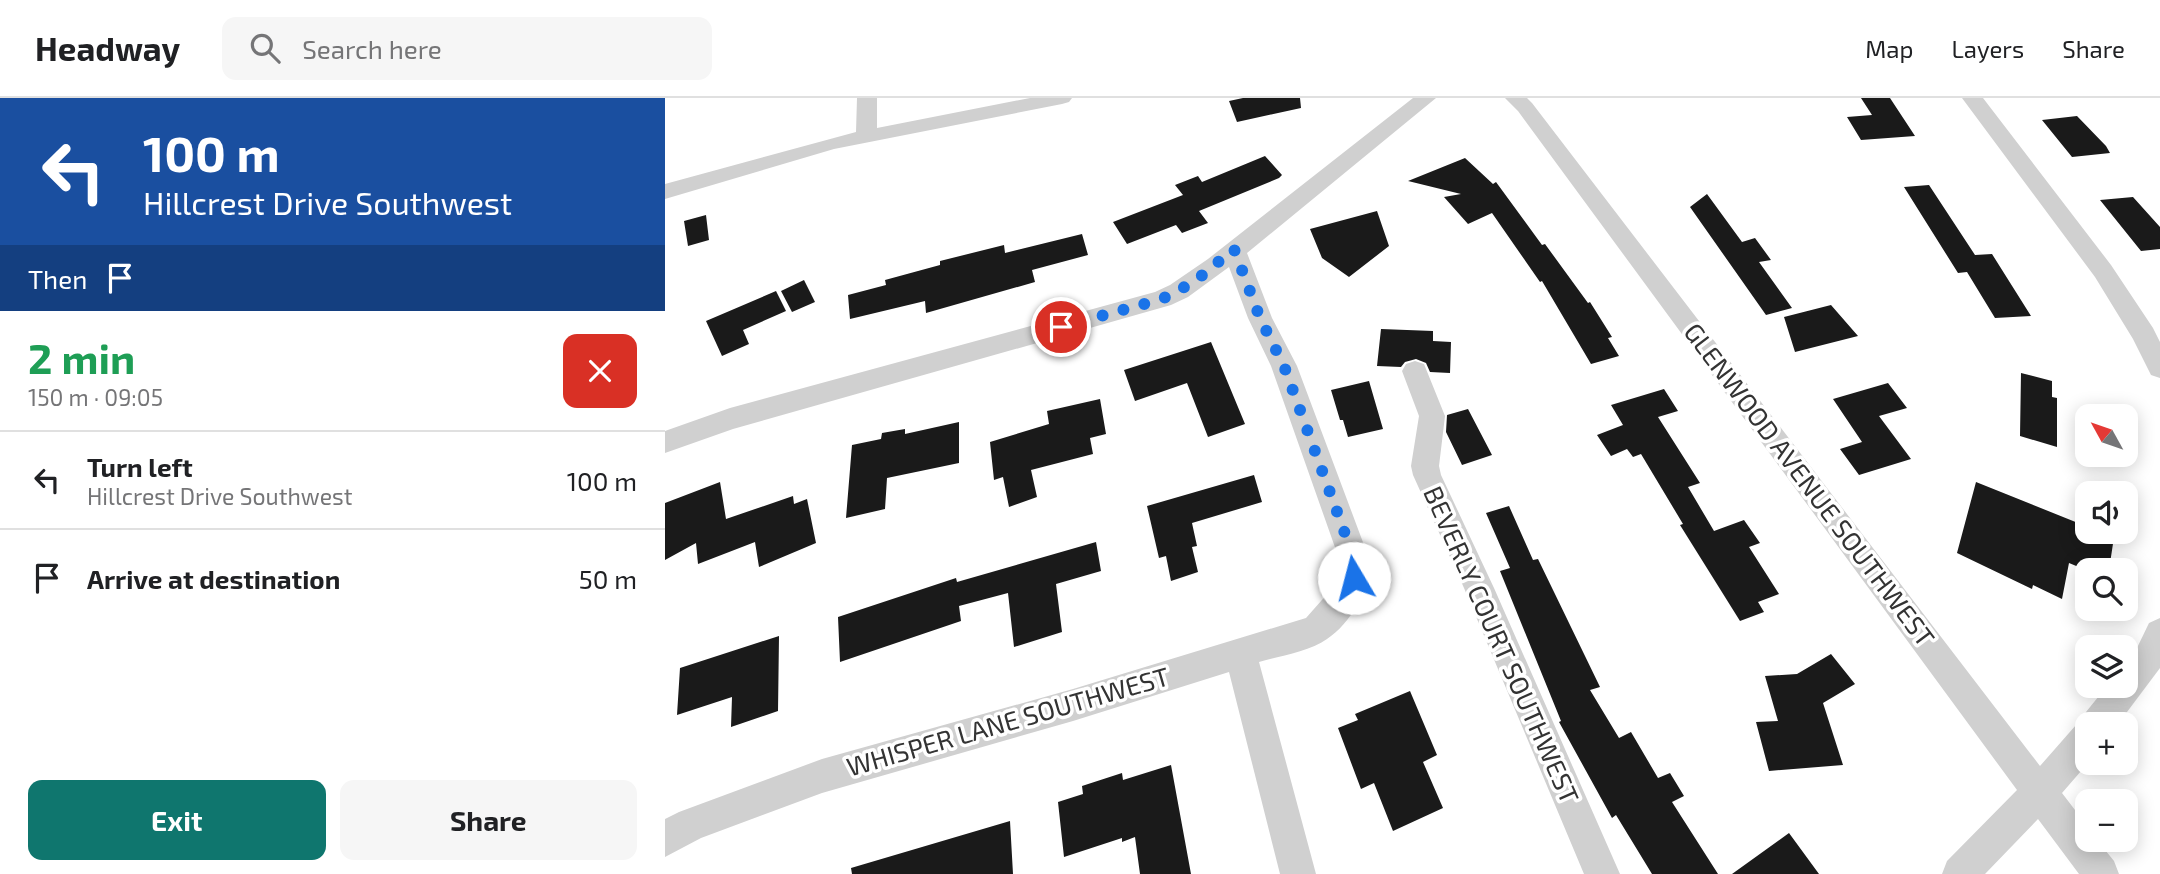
<!DOCTYPE html>
<meta charset="utf-8">
<style>
:root{--surface:#fff;--page:#f6f6f6;--text:#202124;--muted:#757577;--line:#e0e0e0;--accent:#0f766e}
body{margin:0;font-family:"Exo 2",sans-serif;background:var(--page);color:var(--text);height:100vh;display:flex;flex-direction:column;font-size:26px;white-space:nowrap}
*{box-sizing:border-box;margin:0}
p{font-size:23px;color:var(--muted)}
.icon{flex:none;width:38px;height:38px;fill:none;stroke:currentColor;stroke-width:2;stroke-linecap:round;stroke-linejoin:round}
.map{position:relative;flex:1;overflow:hidden}
.sheet{display:flex;flex-direction:column;background:var(--surface);width:665px}
.sheet>*{flex:none}
.top-card{background:#1a4fa0;color:#fff;overflow:hidden}
.needle{width:46px;rotate:310deg}
.tools{position:absolute;left:1410px;top:306px;display:grid;gap:14px}
.tools a{display:grid;place-items:center;width:63px;height:63px;border-radius:14px;background:var(--surface);box-shadow:0 4px 18px #0003;font-size:35px}
.pin{position:absolute;display:grid;place-items:center;width:60px;height:60px;color:#fff;margin:-30px;border:4px solid #fff;border-radius:50%;box-shadow:0 2px 7px #0007}
.me{position:absolute;width:77px;margin:-38px;rotate:352deg;stroke-linejoin:round;filter:drop-shadow(0 0 5px #0008)}
.turn{display:flex;align-items:center;gap:24px;height:147px;padding:0 28px;font-size:32px}
.turn .icon{width:91px;height:91px;stroke-width:2.5}
.turn b{display:block;font-size:49px;line-height:60px}
.then{display:flex;align-items:center;height:66px;padding:0 28px;background:#0003;gap:14px;font-size:26px}
.round{display:grid;place-items:center;flex:none;width:74px;height:74px;border-radius:14px;background:var(--page)}
.overview{display:flex;align-items:center;justify-content:space-between;height:119px;padding:0 28px}
h1{font-size:42px;font-weight:700;line-height:52px;color:#1e9e55}
.button{display:flex;gap:14px;margin-top:auto;padding:14px 28px}
.button a{flex:1;height:80px;border-radius:14px;background:var(--accent);color:#fff;font-size:28px;font-weight:700;line-height:80px;text-align:center}
.button a+a{background:var(--page);color:var(--text)}
ul{padding:0;list-style:none}
li{display:flex;align-items:center;gap:21px;height:98px;padding:0 28px;border-top:2px solid var(--line)}
li div{flex:1}
li b{display:block;font-size:26px}
li em{font-style:normal}
header{display:flex;align-items:center;gap:42px;box-sizing:border-box;height:98px;padding:0 35px;background:var(--surface);border-bottom:2px solid var(--line)}
header strong{font-size:33px}
nav{display:flex;gap:38px;margin-inline-start:auto;font-size:24px}
.search{width:490px;height:63px;background:var(--page);display:flex;align-items:center;gap:18px;box-sizing:border-box;padding:0 24px;border-radius:14px;color:var(--muted);font-size:26px}
main{display:flex;flex:1;min-height:0}
.map>svg:first-child{display:block}
</style>
<header>
<strong>Headway</strong>
<div class="search"><svg class="icon" aria-label="search" viewBox="0 0 24 24"><circle cx="10" cy="10" r="6"/><path d="M15 15l6 6"/></svg>Search here</div>
<nav><a>Map</a><a>Layers</a><a>Share</a></nav>
</header>
<main>
<section class="sheet">
<div class="top-card">
<div class="turn"><svg class="icon" aria-label="left" viewBox="0 0 24 24"><path d="M17 20v-9H6M10 6l-5 5 5 5"/></svg><div><b>100 m</b>Hillcrest Drive Southwest</div></div>
<div class="then">Then<svg class="icon" aria-label="arrive" viewBox="0 0 24 24"><path d="M6 21V4h12l-3 4 3 4H6"/></svg></div>
</div>
<div class="overview"><div><h1>2 min</h1><p>150 m · 09:05</p></div><a class="round" style="background:#d93025;color:#fff"><svg class="icon" aria-label="close" viewBox="0 0 24 24"><path d="M6 6l12 12M18 6L6 18"/></svg></a></div>
<ul>
<li><svg class="icon" aria-label="left" viewBox="0 0 24 24"><path d="M17 20v-9H6M10 6l-5 5 5 5"/></svg><div><b>Turn left</b><p>Hillcrest Drive Southwest</p></div><em>100 m</em></li>
<li><svg class="icon" aria-label="arrive" viewBox="0 0 24 24"><path d="M6 21V4h12l-3 4 3 4H6"/></svg><div><b>Arrive at destination</b></div><em>50 m</em></li>
</ul>
<div class="button"><a>Exit</a><a>Share</a></div>
</section>
<div class="map">
<svg width="1495" height="776" viewBox="0 0 1495 776">
<rect width="100%" height="100%" fill="#fff"/>
<path fill="#1a1a1a" d="M578,0h57l1,10 -64,14 -8,-21z
M1196,0h29l25,38 -54,4 -14,-23 25,-2z
M1412,18l29,30 4,7 -38,4 -30,-37z
M600,58l17,19 -3,3 -80,33 9,12 -26,10 -6,-8 -49,19 -14,-22 70,-27 -8,-10 23,-9 4,6z
M800,60l28,26 3,-2 46,63 3,-1 43,59 2,-1 22,35 -4,1 11,18 -28,8 -49,-83 -2,1 -48,-69 -24,11 -24,-27 17,-3 -53,-13z
M1264,87l46,70 17,-1 39,62 -36,2 -28,-46 -9,1 -54,-86z
M1042,96l35,48 13,-4 16,22 -12,2 33,46 -26,7 -76,-108z
M1468,99l27,30v22l-19,2 -41,-51z
M712,113l12,35 -40,31 -27,-19 -12,-29z
M41,117l3,25 -21,6 -4,-25z
M417,136l6,21 -56,15 3,12 -109,31 -1,-12 -75,18 -2,-24 38,-10 -1,-5 55,-15v-4l64,-16 1,8z
M139,182l11,22 -23,10 -11,-21z
M111,193l10,20 -43,19 6,14 -27,12 -16,-35z
M1166,207l27,31 -63,16 -11,-35z
M716,231l52,2v10l18,1 -1,31 -20,-1 -4,-9 -10,-4 -11,3 -4,5 -24,-1z
M546,244l34,82 -37,13 -21,-54 -52,18 -11,-31z
M1356,275l31,8v16l5,1v49l-37,-11z
M704,283l14,48 -35,8 -5,-17h-3l-9,-30z
M1223,285l19,25 -28,8 32,43 -52,16 -19,-26 22,-7 -29,-43z
M999,291l14,22 -20,6 42,66 -12,4 26,44 30,-11 16,23 -11,4 30,47 -21,8 6,10 -24,9 -60,-96 3,-1 -42,-70 -8,3 -6,-8 -16,7 -14,-21 26,-10 -12,-20z
M435,301l6,35 -16,4 3,16 -62,16 6,27 -28,10 -6,-30 -9,3 -4,-38 59,-18 -2,-13z
M803,311l24,46 -30,10 -16,-33 1,-17z
M294,324v41l-72,15 -2,31 -39,9 6,-73 29,-6 1,-6 23,-4v5z
M589,377l8,27 -70,21 5,23 -5,1 6,25 -27,9 -5,-25 -7,2 -12,-52z
M55,384l6,37 67,-23 1,8 13,-5 9,44 -57,24 -4,-25 -57,22 -2,-21 -31,17v-57z
M1311,384l112,45v5h13l13,5 -5,33h-23l-17,-7 -7,36 -29,-14 -1,4 -75,-36z
M844,408l24,54 5,-1 62,128 -10,3 29,48 12,-6 27,46 12,-5 14,23 -12,6 46,72h-66l-36,-59 -4,3 -53,-96 2,-1 -61,-150 10,-3 -24,-55z
M431,444l5,29 -45,13 6,48 -48,15 -6,-54 -49,13 2,15 -121,41 -2,-45 118,-39 1,4z
M114,538l-1,75 -47,16 1,-30 -55,18 3,-47z
M1166,556l24,30 -32,19 20,62 -74,6 -13,-49 22,-1 -13,-45 32,-2z
M745,593l27,64 -14,7 20,46 -50,23 -19,-48 -13,6 -23,-61 20,-8 -3,-6z
M506,667l20,109h-51l-5,-37 -13,5v-4l-58,19 -6,-55 25,-8 -1,-8 40,-13 1,7z
M345,723l3,53h-161l-1,-6z
M1124,735l30,41h-87z"/>
<g fill="none" stroke-linecap="round" stroke-linejoin="round">
<path fill="#d0d0d0" fill-rule="evenodd" d="M192,0h20v30l153,-30h42l-3,4 -7,2 -228,45 -169,50v-15l191,-52z
M748,0h23l-189,155 25,65 25,48 70,187c4,32 -13,68 -40,86 -18,13 -48,17 -68,23l57,212h-36l-51,-202 -156,49 -251,72 -121,45 -36,19v-38l14,-7 143,-53 251,-70 233,-71 30,-34 3,-19 -2,-12 -66,-187 -23,-48 -19,-51 -41,30 -17,8 -438,124 -68,24v-22l65,-23 425,-116 15,-7 38,-26z
M840,0h22l5,5 508,663 36,-41 6,-2 4,-11 21,-26h19v-24l10,-12 13,-27 11,-5v50l-42,56h-30v39l-26,30 26,34v13h9l17,21 5,13h-40l-41,-55 -53,55h-43l5,-13 70,-71 -499,-679z
M1297,0h21l128,167 42,63 7,14v36l-9,-3 -18,-36 -38,-62z
M750,263l9,3 21,52 -6,50 2,9 53,113 126,286h-36l-120,-286 -51,-113 -2,-9 8,-50 -17,-45 4,-7z"/>
</g>
<g fill="none" stroke-linecap="round" stroke-linejoin="round">
<path stroke="#1a73e8" stroke-width="12" stroke-dasharray="0 21.6" d="M396,229l101,-28 32,-17 40,-33 26,69 24,48 68,187 2,25"/>
</g>
<g text-anchor="middle" stroke-width="7" stroke-linejoin="round" paint-order="stroke">
<g font-size="26" fill="#333" stroke="#fff">
<text transform="translate(1144 387) rotate(53)" y="9">GLENWOOD AVENUE SOUTHWEST</text>
<text transform="translate(836 547) rotate(66)" y="9">BEVERLY COURT SOUTHWEST</text>
<text transform="translate(343 624) rotate(-16)" y="9">WHISPER LANE SOUTHWEST</text>
</g>
</g>
</svg>
<div class="tools">
<a><svg class="needle" viewBox="-14 -14 28 28"><path d="M0-13l5 13h-10z" fill="#e53935"/><path d="M0 13l5-13h-10z" fill="#757577"/></svg></a>
<a><svg class="icon" aria-label="sound" viewBox="0 0 24 24"><path d="M4 9h4l5-4v14l-5-4H4zM17 9q2 3 0 6"/></svg></a>
<a><svg class="icon" aria-label="search" viewBox="0 0 24 24"><circle cx="10" cy="10" r="6"/><path d="M15 15l6 6"/></svg></a>
<a><svg class="icon" aria-label="layers" viewBox="0 0 24 24"><path d="M12 4l9 5-9 5-9-5zM3 14l9 5 9-5"/></svg></a>
<a>+</a>
<a>−</a>
</div>
<div class="pin" style="left:396px;top:229px;background:#d93025"><svg class="icon" aria-label="arrive" viewBox="0 0 24 24"><path d="M6 21V4h12l-3 4 3 4H6"/></svg></div>
<svg class="me" style="left:689px;top:480px" viewBox="-20 -20 40 40"><circle r="19" fill="#fff"/><path d="M0-13L10 11 0 6-10 11z" fill="#1a73e8"/></svg>
</div>
</main>
